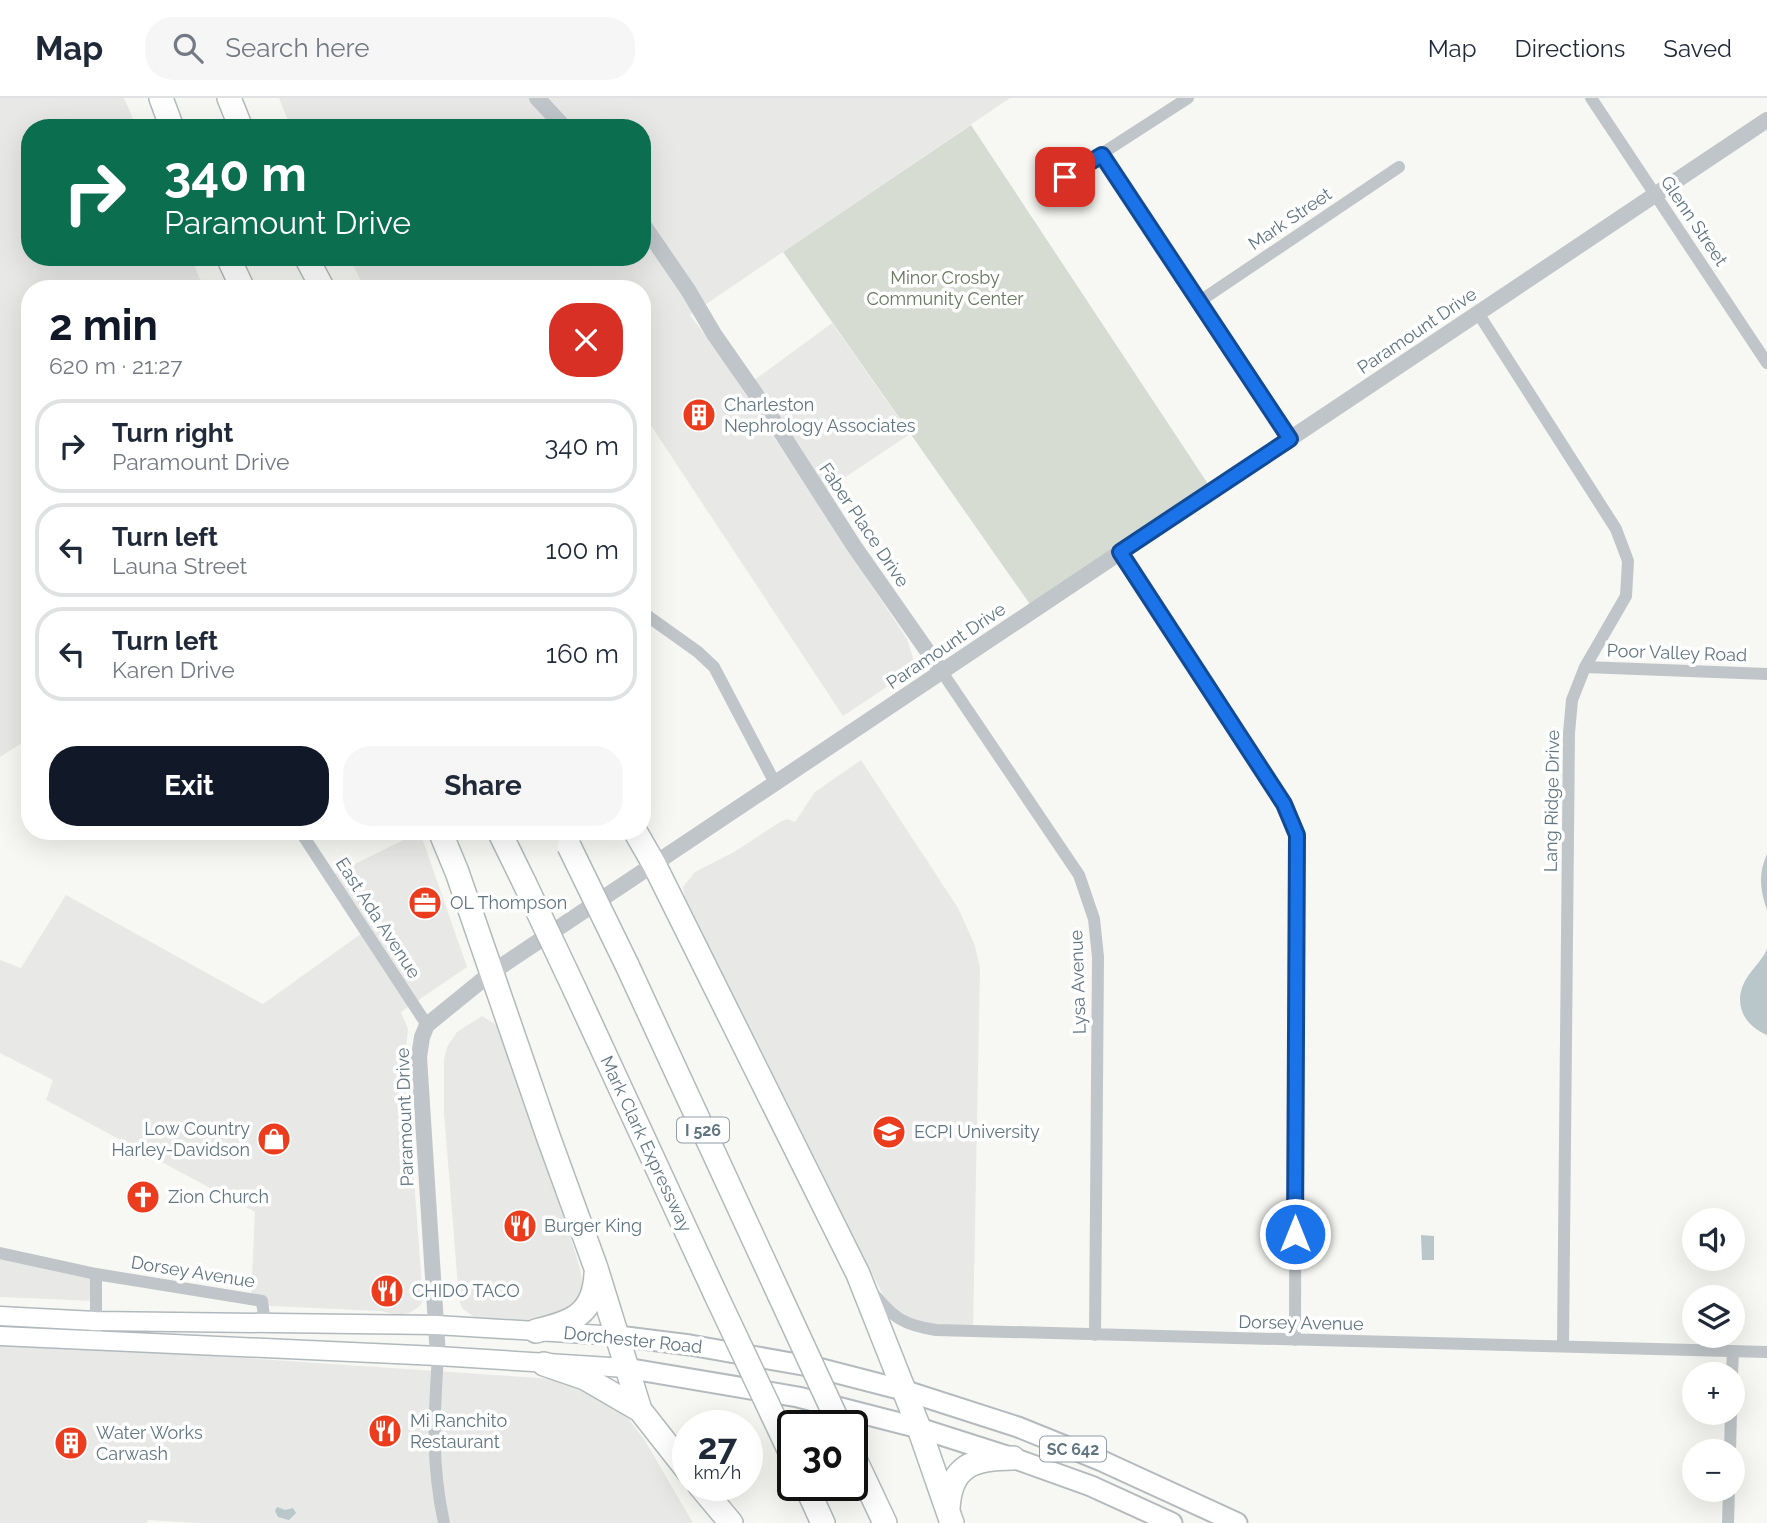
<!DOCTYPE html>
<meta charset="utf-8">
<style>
:root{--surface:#fff;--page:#f6f6f7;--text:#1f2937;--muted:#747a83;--line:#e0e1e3;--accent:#111827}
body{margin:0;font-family:Raleway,sans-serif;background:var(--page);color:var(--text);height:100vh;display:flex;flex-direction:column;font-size:26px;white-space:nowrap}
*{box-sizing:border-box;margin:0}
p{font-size:23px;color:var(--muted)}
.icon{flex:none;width:38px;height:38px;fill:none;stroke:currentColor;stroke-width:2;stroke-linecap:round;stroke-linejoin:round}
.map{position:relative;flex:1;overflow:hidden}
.sheet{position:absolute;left:21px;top:182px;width:630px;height:560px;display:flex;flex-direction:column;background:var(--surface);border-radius:28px;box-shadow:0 7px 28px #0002}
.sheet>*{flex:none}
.hud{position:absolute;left:21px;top:21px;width:630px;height:147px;border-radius:28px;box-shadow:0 7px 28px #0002;background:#0b6e4f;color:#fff;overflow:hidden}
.buttons{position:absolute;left:1682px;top:1110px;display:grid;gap:14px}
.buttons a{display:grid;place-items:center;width:63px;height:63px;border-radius:50%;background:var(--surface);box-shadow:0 7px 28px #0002;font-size:35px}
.speed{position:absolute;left:672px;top:1312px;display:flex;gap:14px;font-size:35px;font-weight:700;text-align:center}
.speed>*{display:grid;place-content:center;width:91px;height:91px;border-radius:50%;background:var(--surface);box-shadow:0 7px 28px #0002;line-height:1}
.speed small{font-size:18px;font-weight:400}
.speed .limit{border:4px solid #111;border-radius:10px;background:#fff;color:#111}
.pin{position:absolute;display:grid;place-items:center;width:60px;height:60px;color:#fff;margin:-30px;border-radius:14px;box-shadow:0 4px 10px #0006}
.me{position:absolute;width:77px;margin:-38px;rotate:0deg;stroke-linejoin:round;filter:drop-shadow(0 0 5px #0008)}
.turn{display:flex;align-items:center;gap:24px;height:147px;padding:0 28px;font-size:32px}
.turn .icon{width:91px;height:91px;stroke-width:2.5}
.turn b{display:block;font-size:49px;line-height:60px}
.round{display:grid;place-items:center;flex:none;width:74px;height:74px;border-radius:28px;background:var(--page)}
.overview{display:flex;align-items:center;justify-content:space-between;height:119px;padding:0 28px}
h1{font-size:42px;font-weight:700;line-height:52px;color:var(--accent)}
.button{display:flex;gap:14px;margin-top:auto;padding:14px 28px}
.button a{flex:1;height:80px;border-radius:28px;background:var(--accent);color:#fff;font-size:28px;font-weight:700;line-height:80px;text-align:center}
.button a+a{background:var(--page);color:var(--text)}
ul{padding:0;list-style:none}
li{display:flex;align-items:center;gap:21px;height:94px;margin:0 14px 10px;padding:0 14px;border:4px solid var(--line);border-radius:28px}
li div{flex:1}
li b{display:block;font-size:26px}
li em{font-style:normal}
header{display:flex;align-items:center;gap:42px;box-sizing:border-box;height:98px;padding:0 35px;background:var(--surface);border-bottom:2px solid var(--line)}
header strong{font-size:33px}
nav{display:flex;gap:38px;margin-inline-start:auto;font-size:24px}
.search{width:490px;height:63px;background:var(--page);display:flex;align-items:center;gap:18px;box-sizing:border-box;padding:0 24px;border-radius:28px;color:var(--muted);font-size:26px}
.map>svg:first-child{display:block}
</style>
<header>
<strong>Map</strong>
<div class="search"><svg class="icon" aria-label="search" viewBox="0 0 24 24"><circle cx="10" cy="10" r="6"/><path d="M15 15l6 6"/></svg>Search here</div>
<nav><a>Map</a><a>Directions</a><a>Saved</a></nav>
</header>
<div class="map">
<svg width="1767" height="1425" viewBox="0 0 1767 1425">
<rect width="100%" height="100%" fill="#f7f7f3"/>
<path fill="#e8e8e7" d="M0,0h124l13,30h-107v129h161l13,32h-174v449l-30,19z
M279,0h731l-320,217 25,33 192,291 7,22 -3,10 -68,45 -201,-304v-123h-277l-16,-32h293v-129h-351z
M832,225l78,111 -90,60 -71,-110z
M861,662l97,148 16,35 6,24 -7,364 -58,-4 -31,-30 -199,-396 -2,-14 12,-15 39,-20 46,-30 7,-3 8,3 20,-30z
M420,734l47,135 -66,45 7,17 -3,29 18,242 -3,6 -11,7 -10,2 -19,-4 -132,-6 3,-6 4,-87 -209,-112 7,-20 -53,-27v-93l21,8 45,-73 197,109 102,-73 -35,-55z
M482,918l18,11 7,10 73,231 3,21 -9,22 -29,10 -71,-4 -12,-9 -3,-9 -15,-186v-53l3,-13 10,-15z
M0,1155l96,21 -1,27 -95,-4z
M0,1247l142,6 411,28 57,16 34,44 49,84h-494l-51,-3 -1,3h-147z"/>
<path fill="#d7dcd2" d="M971,27l241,365 -178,120 -251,-358z"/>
<path fill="#b9c7cb" d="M1767,756v56c-7,-20 -9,-36 0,-56z
M1767,851v86c-26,-11 -35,-35 -19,-59 6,-9 15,-17 19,-27z
M1421,1137l13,1v24h-12z
M277,1409l8,3 8,-2 3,5 -7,7 -11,-3 -3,-6z"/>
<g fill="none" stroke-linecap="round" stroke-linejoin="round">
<defs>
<path id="secondary" d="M0,1218l95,5 341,4 182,11
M0,1238l438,20 188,12"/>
<path id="primary" d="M618,1238l72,9 124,22 89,23 115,37 84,34 135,62
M626,1270l172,29 121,31 94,30 78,28 81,37"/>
<path id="motorway" d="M161,0l11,30
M229,0l12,30
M228,159l15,32
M306,159l17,32
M440,733l17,41 91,264 48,132 44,142 48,61
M499,733l25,51
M635,733l19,33 204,410 61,154 33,95
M627,867l152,329
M575,892l140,303
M536,1233c36,-9 58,-16 60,-57
M544,1266l41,14 55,32
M852,1355l33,70
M700,1388l31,37
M806,1388l17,37
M948,1411c2,-44 26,-51 65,-51"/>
</defs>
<use href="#secondary" stroke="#b1b9bd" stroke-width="21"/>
<use href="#primary" stroke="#b5babe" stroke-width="23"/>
<use href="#motorway" stroke="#b4b9bc" stroke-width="26"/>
<path stroke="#bfc5c8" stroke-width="12" d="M1591,0l176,265
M1102,57l188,284
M1047,91l141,-91
M1200,203l199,-134
M1478,215l138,216 12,32 -2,35 -41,71 -13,33 -3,33 -6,613
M1120,454l165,252 11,31 -1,505
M642,514l56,40 16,15 61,116
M1585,569l182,7
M942,574l137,203 15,44 4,38 -3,378
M300,733l127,194
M0,1155l96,21v66
M96,1176l166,27 3,23
M873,1195c21,25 30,32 63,37l831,22
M438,1258c-4,60 -7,107 6,167
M1732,1276l1,-23
M1730,1353l1,-39
M1728,1425l1,-34"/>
<path stroke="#bfc5c8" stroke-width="16" d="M537,0l28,30
M642,125l46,67 26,44 52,75 88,137 88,126
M438,1258l-19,-299 3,-20 5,-12 64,-52 1276,-853"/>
<use href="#secondary" stroke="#fff" stroke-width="18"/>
<use href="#primary" stroke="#fff" stroke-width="19"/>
<use href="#motorway" stroke="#fff" stroke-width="23"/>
<defs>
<path id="motorway-bridge" d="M569,748l58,119
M524,784l51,108
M715,1195l78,165
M779,1196l61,132"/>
</defs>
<use href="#motorway-bridge" stroke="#b4b9bc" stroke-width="26" stroke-linecap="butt"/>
<use href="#motorway-bridge" stroke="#fff" stroke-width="23"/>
</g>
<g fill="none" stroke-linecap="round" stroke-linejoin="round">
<defs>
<path id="route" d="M1065,79l37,-22 188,284 -170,113 164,252 13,31 -2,399"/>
</defs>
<use href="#route" stroke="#114b97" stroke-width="18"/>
<use href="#route" stroke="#1a73e8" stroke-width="12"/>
</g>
<defs>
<symbol id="building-disc" viewBox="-11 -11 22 22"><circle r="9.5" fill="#ec3c1e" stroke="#fff"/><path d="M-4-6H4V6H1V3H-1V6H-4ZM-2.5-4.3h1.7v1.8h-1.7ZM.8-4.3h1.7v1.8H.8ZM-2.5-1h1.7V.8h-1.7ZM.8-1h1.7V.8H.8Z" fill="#fff"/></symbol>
<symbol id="office-disc" viewBox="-11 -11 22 22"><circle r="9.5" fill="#ec3c1e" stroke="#fff"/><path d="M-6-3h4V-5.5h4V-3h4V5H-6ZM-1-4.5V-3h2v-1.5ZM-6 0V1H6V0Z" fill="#fff"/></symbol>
<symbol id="university-disc" viewBox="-11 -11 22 22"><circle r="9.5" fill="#ec3c1e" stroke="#fff"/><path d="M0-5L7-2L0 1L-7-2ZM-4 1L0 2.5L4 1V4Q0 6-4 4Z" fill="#fff"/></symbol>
<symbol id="shop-disc" viewBox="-11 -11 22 22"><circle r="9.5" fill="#ec3c1e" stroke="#fff"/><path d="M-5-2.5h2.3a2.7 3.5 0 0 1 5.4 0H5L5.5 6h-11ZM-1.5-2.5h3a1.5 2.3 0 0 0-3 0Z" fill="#fff"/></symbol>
<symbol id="church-disc" viewBox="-11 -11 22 22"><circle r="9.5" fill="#ec3c1e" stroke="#fff"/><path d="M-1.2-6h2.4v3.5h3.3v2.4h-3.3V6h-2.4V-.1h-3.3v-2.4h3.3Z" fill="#fff"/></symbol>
<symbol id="restaurant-disc" viewBox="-11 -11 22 22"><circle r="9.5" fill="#ec3c1e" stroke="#fff"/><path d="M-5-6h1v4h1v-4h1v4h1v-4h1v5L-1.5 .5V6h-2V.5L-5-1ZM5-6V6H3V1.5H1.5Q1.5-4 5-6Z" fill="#fff"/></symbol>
</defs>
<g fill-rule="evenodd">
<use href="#building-disc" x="680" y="298" width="38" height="38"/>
<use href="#office-disc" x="406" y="786" width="38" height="38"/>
<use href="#university-disc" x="870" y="1015" width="38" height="38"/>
<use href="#shop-disc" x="255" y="1022" width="38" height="38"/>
<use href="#church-disc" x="124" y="1080" width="38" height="38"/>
<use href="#restaurant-disc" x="501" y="1109" width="38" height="38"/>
<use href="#restaurant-disc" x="368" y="1174" width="38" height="38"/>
<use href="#restaurant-disc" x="366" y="1314" width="38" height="38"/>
<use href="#building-disc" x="52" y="1326" width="38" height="38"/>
</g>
<g text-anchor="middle" stroke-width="7" stroke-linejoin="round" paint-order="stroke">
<g fill="#fff" stroke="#909ea6" stroke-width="2">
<rect x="677" y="1019.5" width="52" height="25" rx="5"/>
<rect x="1040" y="1338.5" width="66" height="25" rx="5"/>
</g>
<g font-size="16" font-weight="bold" fill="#607580">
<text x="703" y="1038">I 526</text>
<text x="1073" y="1357">SC 642</text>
</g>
<g font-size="18" fill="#607580" stroke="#fff">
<text transform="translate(1290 121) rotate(-34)" y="6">Mark Street</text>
<text transform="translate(1694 123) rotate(56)" y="6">Glenn Street</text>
<text transform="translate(1417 233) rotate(-34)" y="6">Paramount Drive</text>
<text transform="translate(864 427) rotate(56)" y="6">Faber Place Drive</text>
<text transform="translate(946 548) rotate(-34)" y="6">Paramount Drive</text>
<text transform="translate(1677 555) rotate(2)" y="6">Poor Valley Road</text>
<text transform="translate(1552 703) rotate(-89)" y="6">Lang Ridge Drive</text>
<text transform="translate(378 820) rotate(57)" y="6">East Ada Avenue</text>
<text transform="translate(1078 884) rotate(-92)" y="6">Lysa Avenue</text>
<text transform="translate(405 1019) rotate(-92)" y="6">Paramount Drive</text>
<text transform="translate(646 1046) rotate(65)" y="6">Mark Clark Expressway</text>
<text transform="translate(193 1174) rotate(9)" y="6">Dorsey Avenue</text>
<text transform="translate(1301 1225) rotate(1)" y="6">Dorsey Avenue</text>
<text transform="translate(633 1242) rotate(6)" y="6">Dorchester Road</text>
</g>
<g font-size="18" fill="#66785f" stroke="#fff">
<text x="945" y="186">Minor Crosby<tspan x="945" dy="21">Community Center</tspan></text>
</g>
<g font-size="18" fill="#607580" stroke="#fff" text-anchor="start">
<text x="724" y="313">Charleston<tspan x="724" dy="21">Nephrology Associates</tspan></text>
<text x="450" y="811">OL Thompson</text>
<text x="250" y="1037" text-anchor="end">Low Country<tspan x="250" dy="21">Harley-Davidson</tspan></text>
<text x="914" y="1040">ECPI University</text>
<text x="168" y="1105">Zion Church</text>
<text x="544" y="1134">Burger King</text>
<text x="412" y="1199">CHIDO TACO</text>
<text x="410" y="1329">Mi Ranchito<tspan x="410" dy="21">Restaurant</tspan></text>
<text x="96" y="1341">Water Works<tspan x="96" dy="21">Carwash</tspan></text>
</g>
</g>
</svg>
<div class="buttons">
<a><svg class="icon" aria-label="sound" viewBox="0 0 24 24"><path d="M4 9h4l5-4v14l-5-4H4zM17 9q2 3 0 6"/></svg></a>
<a><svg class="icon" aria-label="layers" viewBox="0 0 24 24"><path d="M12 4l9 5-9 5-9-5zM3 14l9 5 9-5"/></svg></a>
<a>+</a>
<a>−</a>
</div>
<div class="speed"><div>27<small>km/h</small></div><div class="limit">30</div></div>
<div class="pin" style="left:1065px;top:79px;background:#d93025"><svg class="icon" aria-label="arrive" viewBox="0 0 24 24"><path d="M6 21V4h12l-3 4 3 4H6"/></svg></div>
<svg class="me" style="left:1295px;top:1136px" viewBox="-20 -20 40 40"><circle r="17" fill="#1a73e8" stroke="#fff" stroke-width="3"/><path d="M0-11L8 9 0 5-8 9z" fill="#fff"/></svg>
<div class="hud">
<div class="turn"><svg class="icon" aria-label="right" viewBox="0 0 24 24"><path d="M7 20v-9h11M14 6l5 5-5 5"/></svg><div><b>340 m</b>Paramount Drive</div></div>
</div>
<section class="sheet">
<div class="overview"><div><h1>2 min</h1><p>620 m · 21:27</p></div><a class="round" style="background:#d93025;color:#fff"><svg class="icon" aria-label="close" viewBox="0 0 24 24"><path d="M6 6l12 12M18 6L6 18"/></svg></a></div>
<ul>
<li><svg class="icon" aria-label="right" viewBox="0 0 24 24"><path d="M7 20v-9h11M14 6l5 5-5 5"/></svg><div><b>Turn right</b><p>Paramount Drive</p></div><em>340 m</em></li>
<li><svg class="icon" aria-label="left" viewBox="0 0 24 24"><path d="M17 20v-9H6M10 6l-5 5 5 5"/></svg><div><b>Turn left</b><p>Launa Street</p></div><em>100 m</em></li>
<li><svg class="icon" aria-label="left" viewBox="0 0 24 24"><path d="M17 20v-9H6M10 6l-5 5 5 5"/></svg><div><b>Turn left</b><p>Karen Drive</p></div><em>160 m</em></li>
</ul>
<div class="button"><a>Exit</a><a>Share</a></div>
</section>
</div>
